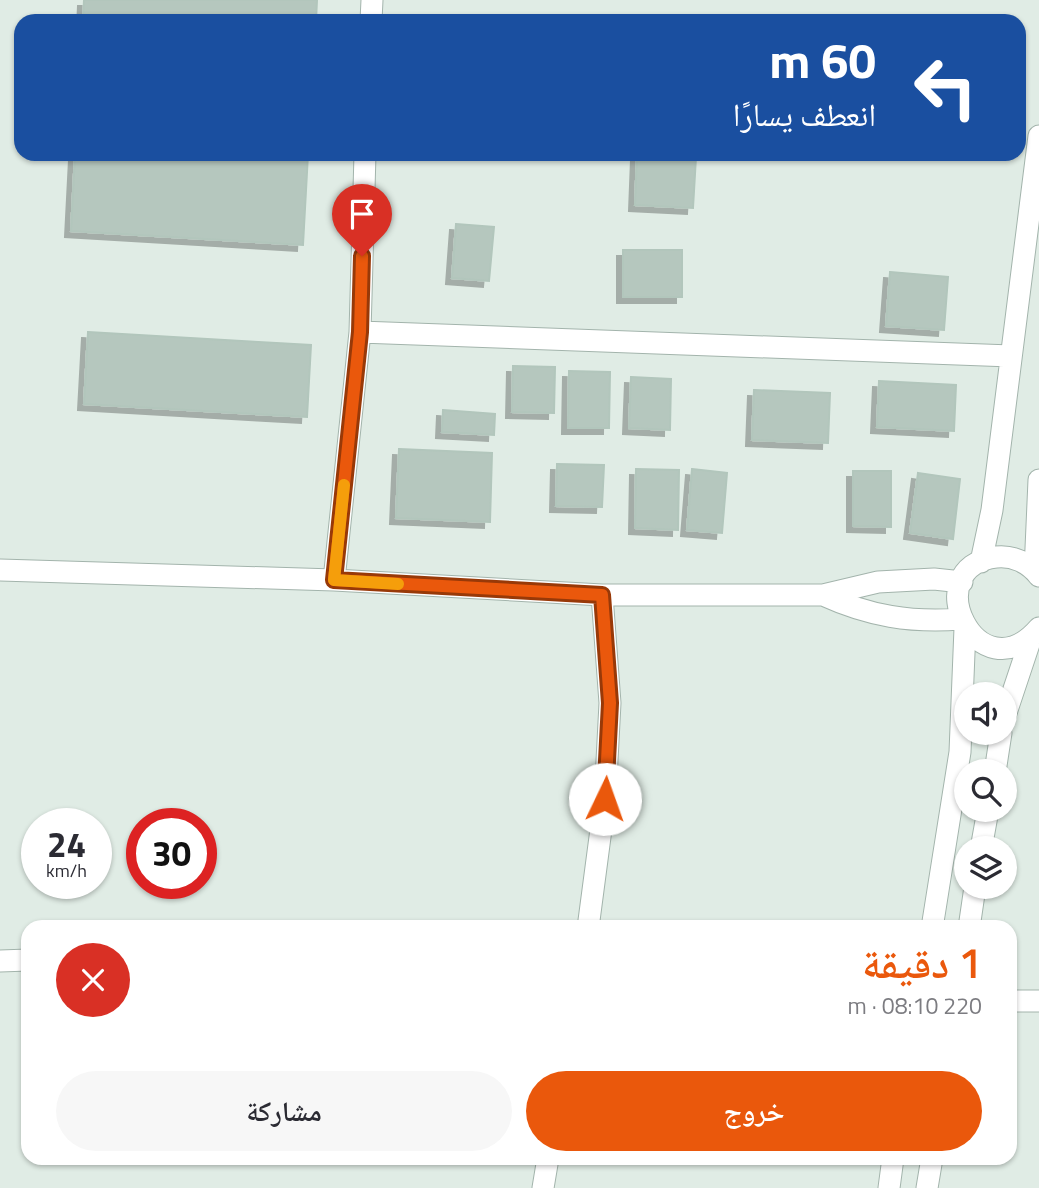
<!DOCTYPE html>
<html lang="ar">
<meta charset="utf-8">
<style>
:root{--surface:#fff;--page:#f7f7f7;--text:#2b2b33;--muted:#7c7c81;--accent:#ea580c}
body{margin:0;font-family:"Titillium Web","Noto Naskh Arabic",sans-serif;background:var(--page);color:var(--text);direction:rtl;height:100vh;display:flex;flex-direction:column;font-size:26px;white-space:nowrap}
*{box-sizing:border-box;margin:0}
p{font-size:23px;color:var(--muted)}
.icon{flex:none;width:38px;height:38px;fill:none;stroke:currentColor;stroke-width:2;stroke-linecap:round;stroke-linejoin:round}
.map{position:relative;flex:1;overflow:hidden;direction:ltr}
.drawer{position:absolute;left:21px;top:920px;width:996px;height:245px;display:flex;flex-direction:column;background:var(--surface);border-radius:21px;box-shadow:0 2px 5px #0004;direction:rtl}
.drawer>*{flex:none}
.hud{position:absolute;left:14px;top:14px;width:1012px;height:147px;border-radius:21px;box-shadow:0 2px 5px #0004;direction:rtl;background:#1a4fa0;color:#fff;overflow:hidden}
.buttons{position:absolute;left:954px;top:682px;display:grid;gap:14px}
.buttons a{display:grid;place-items:center;width:63px;height:63px;border-radius:50%;background:var(--surface);box-shadow:0 2px 5px #0004;font-size:35px}
.speed{position:absolute;left:21px;top:808px;display:flex;gap:14px;font-size:35px;font-weight:700;text-align:center}
.speed>*{display:grid;place-content:center;width:91px;height:91px;border-radius:50%;background:var(--surface);box-shadow:0 2px 5px #0004;line-height:1}
.speed small{font-size:18px;font-weight:400}
.speed .limit{border:10px solid #d22;background:#fff;color:#111}
.pin{position:absolute;display:grid;place-items:center;width:60px;height:60px;color:#fff;margin:-72px -30px;border-radius:50% 50% 50% 0;rotate:-45deg;box-shadow:0 0 7px #0007}
.pin .icon{rotate:45deg}
.me{position:absolute;width:77px;margin:-38px;rotate:3deg;stroke-linejoin:round;filter:drop-shadow(0 0 5px #0008)}
.turn{display:flex;align-items:center;gap:24px;height:147px;padding:0 35px;font-size:32px}
.turn .icon{width:91px;height:91px;stroke-width:2.5}
.turn b{display:block;font-size:49px;line-height:60px}
.round{display:grid;place-items:center;flex:none;width:74px;height:74px;border-radius:37px;background:var(--page)}
.headline{display:flex;align-items:center;justify-content:space-between;height:119px;padding:0 35px}
h1{font-size:42px;font-weight:600;line-height:52px;color:var(--accent)}
.button{display:flex;gap:14px;margin-top:auto;padding:14px 35px}
.button a{flex:1;height:80px;border-radius:42px;background:var(--accent);color:#fff;font-size:28px;font-weight:600;line-height:80px;text-align:center}
.button a+a{background:var(--page);color:var(--text)}
.map>svg:first-child{display:block}
</style>
<div class="map">
<svg width="1039" height="1188" viewBox="0 0 1039 1188">
<defs>
<filter id="shadow"><feDropShadow dx="-6" dy="6" stdDeviation="0" flood-color="#0004"/></filter>
</defs>
<rect width="100%" height="100%" fill="#e0ece5"/>
<path fill="#b5c7be" stroke="#b2c6bc" stroke-width="2" filter="url(#shadow)" d="M84,0h233l-1,21h-233z
M75,154h233l-5,91 -232,-14z
M637,154l59,3 -3,51 -58,-3z
M456,224l38,3 -5,54 -37,-3z
M623,250h59v47h-59z
M890,272l58,5 -4,53 -58,-4z
M88,332l223,13 -4,72 -223,-13z
M513,366l42,1 -1,46 -42,-1z
M569,371l41,1 -1,56h-41z
M631,377l40,2 -1,51 -41,-2z
M879,381l77,4 -2,46 -77,-4z
M754,390l76,3 -2,50 -76,-3z
M443,410l52,4 -1,21 -52,-3z
M399,449l93,4 -2,69 -94,-4z
M557,464l47,1 -2,42 -46,-1z
M636,469l43,1 -1,60 -43,-2z
M692,469l35,4 -5,60 -35,-3z
M853,471h38v56l-38,-1z
M918,473l42,6 -7,60 -43,-6z"/>
<g fill="none" stroke-linecap="round" stroke-linejoin="round">
<defs>
<path id="minor" d="M371,21l1,-21
M360,332l651,24
M981,562l11,-52 47,-374
M0,570l334,10 268,15h221l55,-13 56,-3 28,3
M1035,571l4,-91
M1039,576c-10,-13 -26,-21 -43,-19 -81,10 -18,141 43,71
M334,580l26,-248 5,-178
M823,595c46,21 88,28 138,24
M1004,719l27,-81
M995,772l6,-39
M981,849l7,-39
M588,928l17,-129 5,-96 -8,-108
M932,928l28,-176 5,-124
M969,928l6,-41
M0,961l28,-1
M1010,1001h29
M543,1188l5,-30
M889,1188l4,-30
M927,1188l5,-30"/>
</defs>
<use href="#minor" stroke="#a3b4ac" stroke-width="23"/>
<use href="#minor" stroke="#fff" stroke-width="21"/>
</g>
<g fill="none" stroke-linecap="round" stroke-linejoin="round">
<defs>
<path id="route" d="M362,256l-2,76 -26,248 268,15 8,108 -5,96"/>
</defs>
<use href="#route" stroke="#983908" stroke-width="18"/>
<use href="#route" stroke="#ea580c" stroke-width="12"/>
<path stroke="#f59e0b" stroke-width="12" d="M344,485l-10,95 64,4"/>
</g>
</svg>
<div class="buttons">
<a><svg class="icon" aria-label="sound" viewBox="0 0 24 24"><path d="M4 9h4l5-4v14l-5-4H4zM17 9q2 3 0 6"/></svg></a>
<a><svg class="icon" aria-label="search" viewBox="0 0 24 24"><circle cx="10" cy="10" r="6"/><path d="M15 15l6 6"/></svg></a>
<a><svg class="icon" aria-label="layers" viewBox="0 0 24 24"><path d="M12 4l9 5-9 5-9-5zM3 14l9 5 9-5"/></svg></a>
</div>
<div class="speed"><div>24<small>km/h</small></div><div class="limit">30</div></div>
<div class="pin" style="left:362px;top:256px;background:#d93025"><svg class="icon" aria-label="arrive" viewBox="0 0 24 24"><path d="M6 21V4h12l-3 4 3 4H6"/></svg></div>
<svg class="me" style="left:605px;top:799px" viewBox="-20 -20 40 40"><circle r="19" fill="#fff"/><path d="M0-13L10 11 0 6-10 11z" fill="#ea580c"/></svg>
<div class="hud">
<div class="turn"><svg class="icon" aria-label="left" viewBox="0 0 24 24"><path d="M17 20v-9H6M10 6l-5 5 5 5"/></svg><div><b>60 m</b>انعطف يسارًا</div></div>
</div>
<section class="drawer">
<div class="headline"><div><h1>1 دقيقة</h1><p>220 m · 08:10</p></div><a class="round" style="background:#d93025;color:#fff"><svg class="icon" aria-label="close" viewBox="0 0 24 24"><path d="M6 6l12 12M18 6L6 18"/></svg></a></div>
<div class="button"><a>خروج</a><a>مشاركة</a></div>
</section>
</div>
